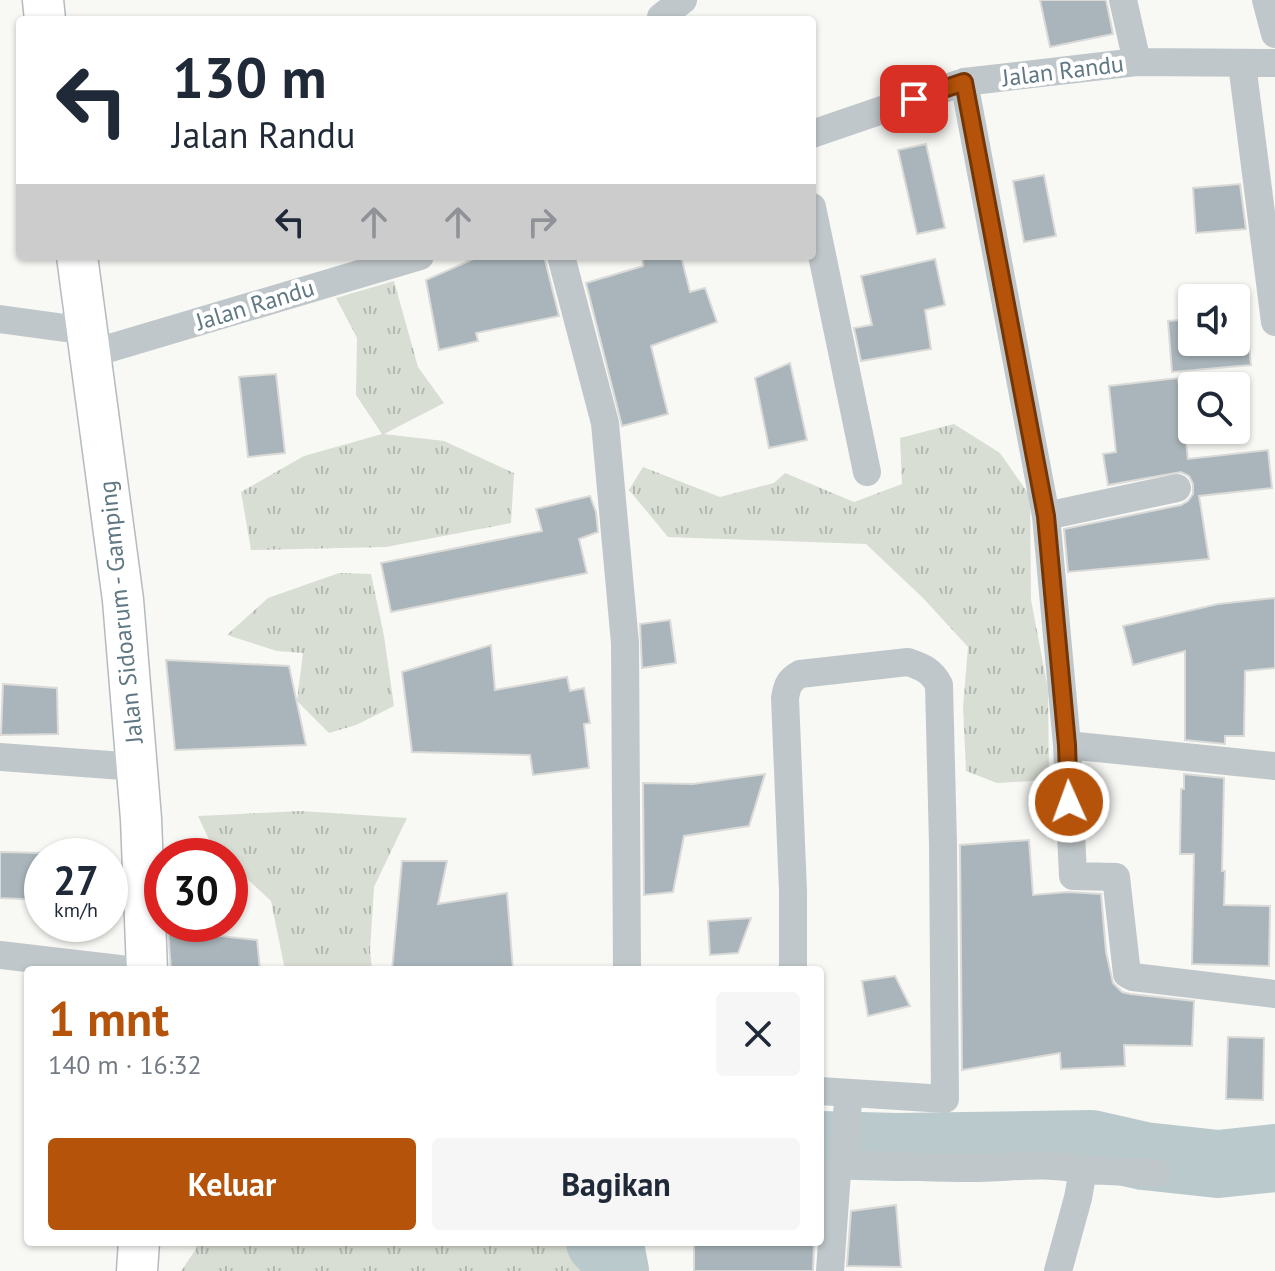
<!DOCTYPE html>
<html lang="id">
<meta charset="utf-8">
<style>
:root{--surface:#fff;--page:#f6f6f7;--text:#1f2937;--muted:#747a83;--accent:#b45309}
body{margin:0;font-family:"PT Sans",sans-serif;background:var(--page);color:var(--text);height:100vh;display:flex;flex-direction:column;font-size:30px;white-space:nowrap}
*{box-sizing:border-box;margin:0}
p{font-size:26px;color:var(--muted)}
.icon{flex:none;width:44px;height:44px;fill:none;stroke:currentColor;stroke-width:2;stroke-linecap:round;stroke-linejoin:round}
.map{position:relative;flex:1;overflow:hidden}
.drawer{position:absolute;left:24px;top:966px;width:800px;height:280px;display:flex;flex-direction:column;background:var(--surface);border-radius:8px;box-shadow:0 2px 6px #0004}
.drawer>*{flex:none}
.top-card{position:absolute;left:16px;top:16px;width:800px;height:244px;border-radius:8px;box-shadow:0 2px 6px #0004;background:#fff;color:var(--text);overflow:hidden}
.controls{position:absolute;left:1178px;top:284px;display:grid;gap:16px}
.controls a{display:grid;place-items:center;width:72px;height:72px;border-radius:8px;background:var(--surface);box-shadow:0 2px 6px #0004;font-size:40px}
.speed{position:absolute;left:24px;top:838px;display:flex;gap:16px;font-size:40px;font-weight:700;text-align:center}
.speed>*{display:grid;place-content:center;width:104px;height:104px;border-radius:50%;background:var(--surface);box-shadow:0 2px 6px #0004;line-height:1}
.speed small{font-size:20px;font-weight:400}
.speed .limit{border:12px solid #d22;background:#fff;color:#111}
.pin{position:absolute;display:grid;place-items:center;width:68px;height:68px;color:#fff;margin:-34px;border-radius:16px;box-shadow:0 4px 12px #0006}
.me{position:absolute;width:88px;margin:-44px;rotate:358deg;stroke-linejoin:round;filter:drop-shadow(0 0 6px #0008)}
.turn{display:flex;align-items:center;gap:28px;height:168px;padding:0 24px;font-size:36px}
.turn .icon{width:104px;height:104px;stroke-width:2.5}
.turn b{display:block;font-size:56px;line-height:68px}
.lanes{display:flex;align-items:center;height:76px;padding:0 24px;background:#0003;justify-content:center;gap:40px;direction:ltr}
.lanes .off{opacity:.35}
.round{display:grid;place-items:center;flex:none;width:84px;height:84px;border-radius:8px;background:var(--page)}
.summary{display:flex;align-items:center;justify-content:space-between;height:136px;padding:0 24px}
h1{font-size:48px;font-weight:700;line-height:60px;color:var(--accent)}
.button{display:flex;gap:16px;margin-top:auto;padding:16px 24px}
.button a{flex:1;height:92px;border-radius:8px;background:var(--accent);color:#fff;font-size:32px;font-weight:700;line-height:92px;text-align:center}
.button a+a{background:var(--page);color:var(--text)}
.map>svg:first-child{display:block}
</style>
<div class="map">
<svg width="1275" height="1271" viewBox="0 0 1275 1271">
<defs>
<pattern id="park-tufts" width="24" height="20" patternUnits="userSpaceOnUse" patternTransform="scale(2)"><rect width="24" height="20" fill="#d9ded4"/><path d="M3 7l-1-3M5 7V3M7 7l1-3M15 17l-1-3M17 17v-4M19 17l1-3" fill="none" stroke="#b3b9b1"/></pattern>
</defs>
<rect width="100%" height="100%" fill="#f8f8f5"/>
<path fill="url(#park-tufts)" d="M394,281l24,86 26,36 -60,31 60,7 70,32 -3,50 -125,24 -135,3 -10,-58 63,-36 78,-22 -26,-39 1,-57 -21,-40z
M954,424l46,29 30,43 1,104 17,89 1,91 -52,3 -31,-12 -3,-64 5,-60 -44,-48 -58,-55 -198,-7 -39,-47 14,-23 77,30 54,-14 11,-10 69,29 48,-18 -2,-46z
M339,573l32,1 13,62 10,70 -38,19 -27,8 -32,-32 6,-48 -26,-2 -50,-16 41,-37z
M301,811l106,7 -33,69 -4,63 2,20h-87l-14,-69 -41,-38v-7h-8l-10,-10 -14,-30z
M196,1242h372l22,21 5,8h-414l15,-22z"/>
<g fill="none" stroke-linecap="round" stroke-linejoin="round">
<path stroke="#b9c9cc" stroke-width="68" d="M820,1145l78,2 193,-3 53,12 74,8 57,-6
M600,1242l11,9 4,20"/>
</g>
<path fill="#a9b5ba" stroke="#dadad8" stroke-width="2" d="M1040,0h66l7,34 -63,13z
M926,144l19,84 -28,6 -19,-84z
M1044,175l12,61 -32,6 -11,-61z
M1240,184l6,45 -50,4 -3,-45z
M480,256h64l15,60 -83,17 2,8 -39,9 -13,-70z
M642,256h39l9,36 15,-4 12,34 -66,24 17,68 -46,12 -36,-143 57,-17z
M935,259l10,46 -20,5 6,39 -70,12 -7,-33 18,-3 -11,-49z
M1246,314l5,51 -79,7 -4,-51 24,-2v23h44v-27z
M790,363l17,77 -38,8 -14,-70z
M276,374l9,79 -37,4 -9,-80z
M1178,378l10,81 80,-9 4,38 -73,8 10,63 -141,13 -4,-43 117,-24 7,-4 5,-7v-10l-4,-8 -8,-4 -73,13 -5,-31 13,-2 -7,-66z
M590,496l6,16 2,20 -19,7 8,34 -196,39 -10,-49 161,-32 -6,-22z
M1275,598v70l-30,3 -1,65h-19v8l-40,-4v-89l-52,14 -10,-39 95,-22z
M670,620l6,43 -34,5 -2,-44z
M491,645l4,45 72,-13 3,14 14,-3 6,35 -6,1 5,44 -56,7 -3,-20 -118,-3 -10,-80z
M166,660l123,6 17,79 -131,5z
M3,684l54,4 1,46 -57,1z
M765,774l-16,52 -65,10 -11,56 -29,3 -1,-112 50,1z
M1184,774l40,4 -2,93h3l-1,34 46,1 -1,60 -77,-2 2,-110h-14l1,-65h3z
M1029,840l4,55 35,-3 33,2 5,58 7,31 9,9 8,2 64,7 -2,45 -68,-1 1,21 -64,3 -1,-16 -98,17 -2,-225z
M0,852l42,1v47l-42,-2z
M402,861h45l-9,43 69,-11 6,77h-121z
M751,918l-13,35 -28,2 -2,-34z
M168,930l89,10 3,30h-89z
M895,976l15,30 -42,10 -6,-35z
M1228,1037l36,1 -1,62 -37,-1z
M896,1205l5,62 -54,-1 4,-55z
M694,1242h120l-1,29h-119z"/>
<g fill="none" stroke-linecap="round" stroke-linejoin="round">
<defs>
<path id="secondary" d="M43,0l2,20
M77,256l46,344 18,219 6,151
M137,1271l2,-29"/>
</defs>
<use href="#secondary" stroke="#b3bbbf" stroke-width="43"/>
<path stroke="#c0c7ca" stroke-width="28" d="M1123,0l14,62
M1266,0l9,34
M661,17l22,-17
M1242,64l33,258
M964,82l82,434 131,-28
M812,134l152,-52 173,-20 138,1
M812,207l55,265
M561,256l44,167 20,220 2,327
M0,319l87,12
M90,354l330,-98
M1046,516l21,229 6,131 43,1 11,97 6,3 142,17
M1067,745l208,21
M0,757l137,10
M0,955l128,15
M793,970v-79l-8,-193c2,-12 4,-18 15,-24l108,-12c15,5 24,9 31,23l4,159 2,255 -125,-8
M849,1093l-6,62 3,9c42,2 84,4 125,4 40,0 72,-7 112,2l-5,28 -20,73
M1083,1170l73,3
M830,1271l7,-99 9,-8"/>
<use href="#secondary" stroke="#fff" stroke-width="40"/>
</g>
<g fill="none" stroke-linecap="round" stroke-linejoin="round">
<defs>
<path id="route" d="M914,99l50,-17 82,434 21,229 2,57"/>
</defs>
<use href="#route" stroke="#753606" stroke-width="20"/>
<use href="#route" stroke="#b45309" stroke-width="14"/>
</g>
<g text-anchor="middle" stroke-width="8" stroke-linejoin="round" paint-order="stroke">
<g font-size="24" fill="#607883" stroke="#fff">
<text transform="translate(1063 71) rotate(-7)" y="8">Jalan Randu</text>
<text transform="translate(255 305) rotate(-17)" y="8">Jalan Randu</text>
<text transform="translate(121 612) rotate(-96)" y="8">Jalan Sidoarum - Gamping</text>
</g>
</g>
</svg>
<div class="controls">
<a><svg class="icon" aria-label="sound" viewBox="0 0 24 24"><path d="M4 9h4l5-4v14l-5-4H4zM17 9q2 3 0 6"/></svg></a>
<a><svg class="icon" aria-label="search" viewBox="0 0 24 24"><circle cx="10" cy="10" r="6"/><path d="M15 15l6 6"/></svg></a>
</div>
<div class="speed"><div>27<small>km/h</small></div><div class="limit">30</div></div>
<div class="pin" style="left:914px;top:99px;background:#d93025"><svg class="icon" aria-label="arrive" viewBox="0 0 24 24"><path d="M6 21V4h12l-3 4 3 4H6"/></svg></div>
<svg class="me" style="left:1069px;top:802px" viewBox="-20 -20 40 40"><circle r="17" fill="#b45309" stroke="#fff" stroke-width="3"/><path d="M0-11L8 9 0 5-8 9z" fill="#fff"/></svg>
<div class="top-card">
<div class="turn"><svg class="icon" aria-label="left" viewBox="0 0 24 24"><path d="M17 20v-9H6M10 6l-5 5 5 5"/></svg><div><b>130 m</b>Jalan Randu</div></div>
<div class="lanes"><svg class="icon" aria-label="left" viewBox="0 0 24 24"><path d="M17 20v-9H6M10 6l-5 5 5 5"/></svg><svg class="icon off" aria-label="ahead" viewBox="0 0 24 24"><path d="M12 20V5M6 11l6-6 6 6"/></svg><svg class="icon off" aria-label="ahead" viewBox="0 0 24 24"><path d="M12 20V5M6 11l6-6 6 6"/></svg><svg class="icon off" aria-label="right" viewBox="0 0 24 24"><path d="M7 20v-9h11M14 6l5 5-5 5"/></svg></div>
</div>
<section class="drawer">
<div class="summary"><div><h1>1 mnt</h1><p>140 m · 16:32</p></div><a class="round"><svg class="icon" aria-label="close" viewBox="0 0 24 24"><path d="M6 6l12 12M18 6L6 18"/></svg></a></div>
<div class="button"><a>Keluar</a><a>Bagikan</a></div>
</section>
</div>
